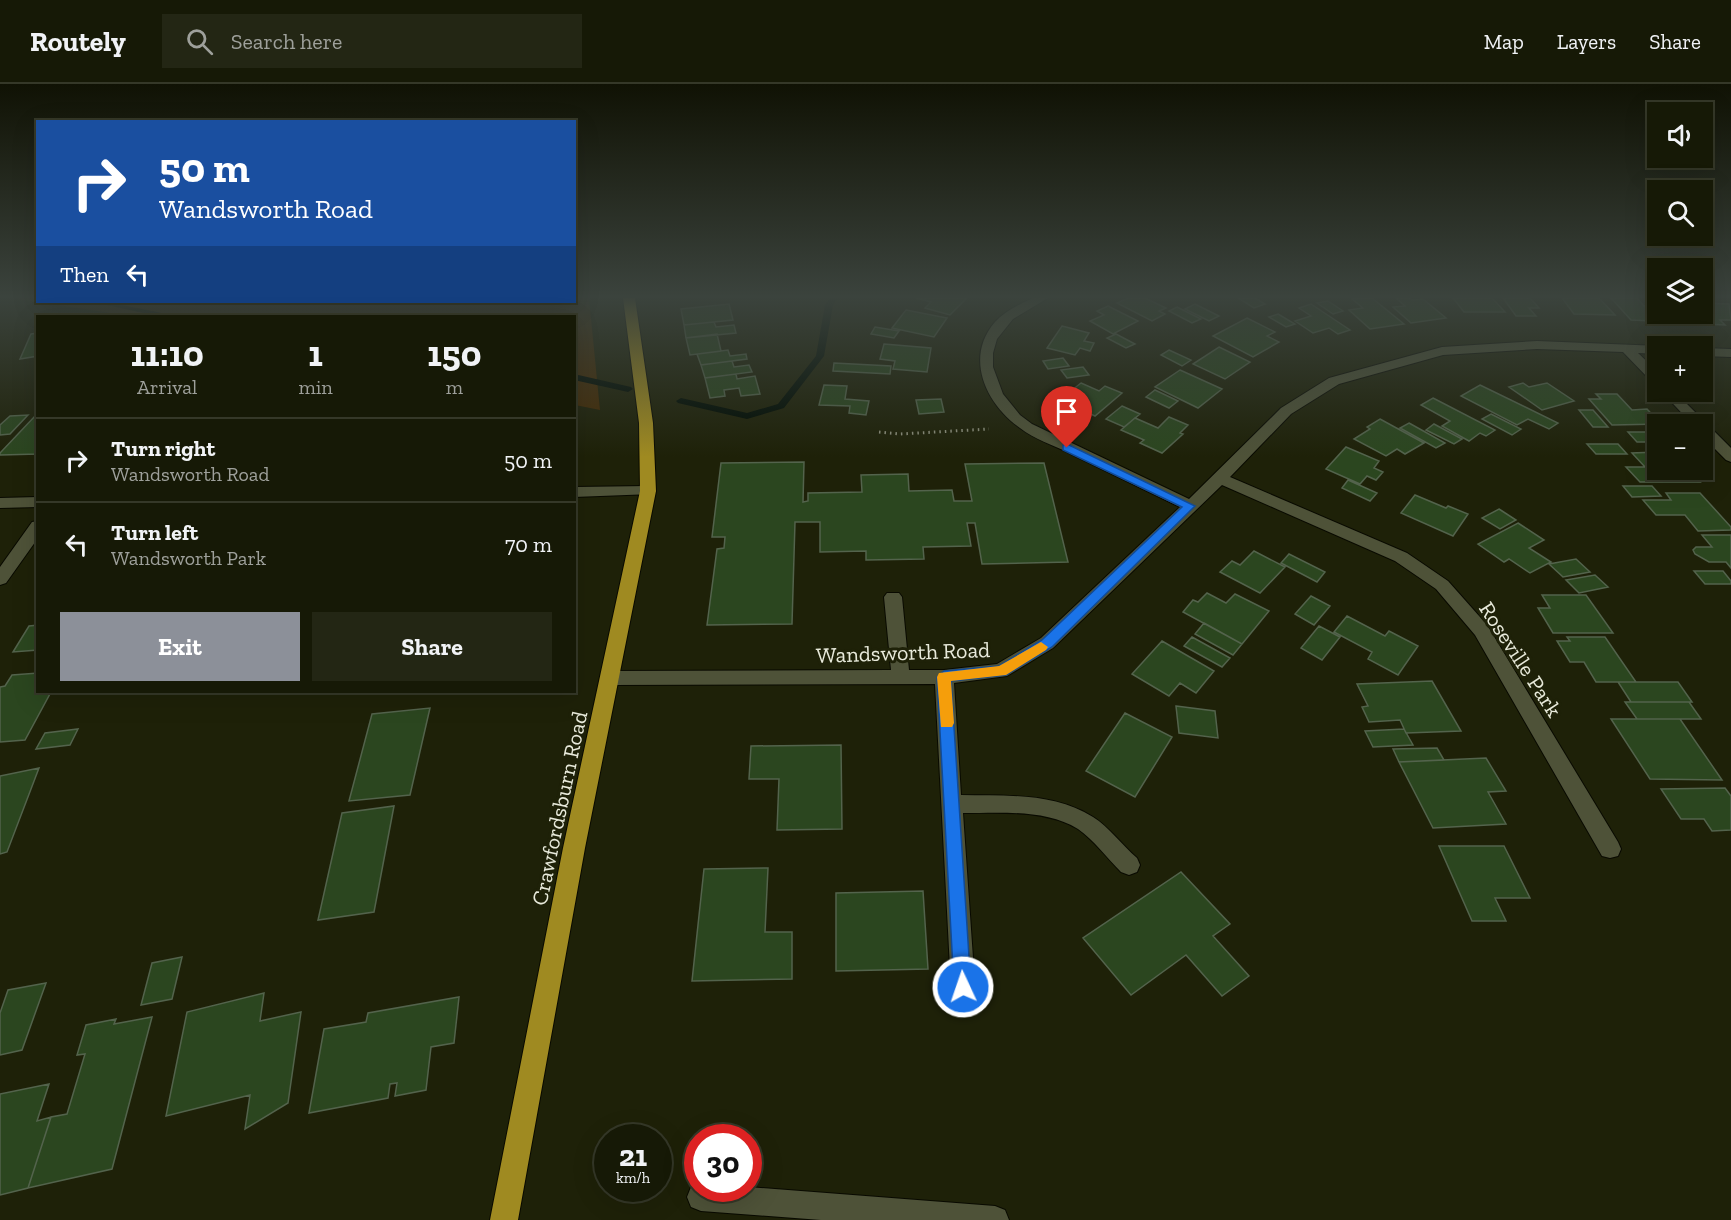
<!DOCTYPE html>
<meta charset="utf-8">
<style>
:root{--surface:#161906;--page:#232614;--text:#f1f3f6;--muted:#9ea09b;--line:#353828;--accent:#8c9099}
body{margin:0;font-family:"Zilla Slab",serif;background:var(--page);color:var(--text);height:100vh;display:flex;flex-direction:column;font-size:22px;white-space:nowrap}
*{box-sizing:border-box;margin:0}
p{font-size:20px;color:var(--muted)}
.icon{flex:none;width:33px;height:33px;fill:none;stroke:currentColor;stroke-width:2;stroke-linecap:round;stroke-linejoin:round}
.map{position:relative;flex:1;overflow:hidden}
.details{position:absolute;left:36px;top:231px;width:540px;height:378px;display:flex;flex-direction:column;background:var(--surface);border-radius:0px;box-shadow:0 6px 24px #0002,0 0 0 2px var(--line)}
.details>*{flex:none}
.top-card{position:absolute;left:36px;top:36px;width:540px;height:183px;border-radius:0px;box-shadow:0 6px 24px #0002,0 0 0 2px var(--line);background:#1a4fa0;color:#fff;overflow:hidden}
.controls{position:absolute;left:1647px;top:18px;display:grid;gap:12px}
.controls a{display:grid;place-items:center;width:66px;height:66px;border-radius:0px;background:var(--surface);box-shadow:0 6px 24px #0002,0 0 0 2px var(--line);font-size:30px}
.speed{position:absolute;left:594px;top:1040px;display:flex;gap:12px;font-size:30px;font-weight:700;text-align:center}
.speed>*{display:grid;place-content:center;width:78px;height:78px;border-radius:50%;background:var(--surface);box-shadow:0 6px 24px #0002,0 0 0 2px var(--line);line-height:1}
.speed small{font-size:15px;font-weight:400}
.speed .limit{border:9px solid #d22;background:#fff;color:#111}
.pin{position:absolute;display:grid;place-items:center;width:51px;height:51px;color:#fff;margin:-62px -26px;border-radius:50% 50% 50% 0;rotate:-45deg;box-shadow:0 0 6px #0007}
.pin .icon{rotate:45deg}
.me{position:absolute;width:66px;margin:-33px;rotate:357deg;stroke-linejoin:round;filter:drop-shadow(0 0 4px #0008)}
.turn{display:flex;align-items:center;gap:21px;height:126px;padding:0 24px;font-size:27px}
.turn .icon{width:78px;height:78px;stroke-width:2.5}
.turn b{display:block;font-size:42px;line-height:51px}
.then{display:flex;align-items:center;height:57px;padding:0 24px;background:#0003;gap:12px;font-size:22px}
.eta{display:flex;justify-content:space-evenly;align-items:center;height:102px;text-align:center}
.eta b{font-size:36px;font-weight:700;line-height:42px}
.cta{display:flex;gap:12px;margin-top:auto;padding:12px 24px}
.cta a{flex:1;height:69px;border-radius:0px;background:var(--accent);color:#fff;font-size:24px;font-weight:700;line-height:69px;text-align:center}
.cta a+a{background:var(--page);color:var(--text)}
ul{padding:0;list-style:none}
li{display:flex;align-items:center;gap:18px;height:84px;padding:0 24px;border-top:2px solid var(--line)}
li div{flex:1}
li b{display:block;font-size:22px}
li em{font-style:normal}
header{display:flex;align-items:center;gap:36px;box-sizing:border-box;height:84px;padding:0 30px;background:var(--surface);border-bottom:2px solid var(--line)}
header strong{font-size:28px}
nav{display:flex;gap:33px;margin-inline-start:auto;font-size:21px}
.search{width:420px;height:54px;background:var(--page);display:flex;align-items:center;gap:15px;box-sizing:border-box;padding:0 21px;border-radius:0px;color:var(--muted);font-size:22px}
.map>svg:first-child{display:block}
</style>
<header>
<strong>Routely</strong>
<div class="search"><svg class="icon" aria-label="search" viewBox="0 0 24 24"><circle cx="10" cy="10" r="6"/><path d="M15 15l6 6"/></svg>Search here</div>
<nav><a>Map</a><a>Layers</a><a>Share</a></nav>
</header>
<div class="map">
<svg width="1731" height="1136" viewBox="0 0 1731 1136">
<rect width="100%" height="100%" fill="#1e2108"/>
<path fill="#452b04" d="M10,214h27l1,4h536l1,-4h14l11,112 -25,-5 -1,-89h-442z"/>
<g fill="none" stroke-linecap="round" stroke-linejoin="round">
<path fill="#000c03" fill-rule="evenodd" d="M830,214h8l-5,7 -9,51 -40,52 -37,11 -69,-16 -2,-2 5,-3 66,15 31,-9 38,-48 9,-51z
M93,218h14l60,12 4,2h-14z
M574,290l57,13 2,2 -5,3 -54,-12z"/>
</g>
<path fill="#2b461f" stroke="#53634c" stroke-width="1.5" d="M916,214h51l-17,17 -25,-7 6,-6z
M1128,214h17l21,10 -7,3 6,3 -13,7 -35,-18z
M1238,214h17l10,6 -11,4z
M1372,214l32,26 -34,5 -21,-19 14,-2 -11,-9z
M1396,214h13l4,2 10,-1 23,19 -35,5 -18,-16 12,-1z
M1453,214h39l13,14h-41z
M1503,214h27l9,10h-10l7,8h-20z
M1562,214h37l16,17 -41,-1z
M1611,214h26l7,8h14v8h8l8,8 -43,-2z
M1328,217l15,10 -10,3 -16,-11z
M1702,219l27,1 2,16h-11l5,5 -21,-1 -10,-10h8z
M729,220l4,16 -49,5 -3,-16z
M1195,220l24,12 -10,5 -24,-12z
M1311,220l39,26 -12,4 -9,-6 -16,5 -18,-12 16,-5 -12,-8z
M1108,222l30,15 -25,13 -23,-13 14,-6 -7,-4z
M1177,223l24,12 -9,4 -23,-12z
M906,226l41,8 -13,19 -42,-9z
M1278,230l17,10 -9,3 -17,-10z
M1247,234l28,14 -8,4 12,6 -26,15 -40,-21z
M714,238l2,5 18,-2 2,8 -50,5 -2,-13z
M1062,242l27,7 -5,8 10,2 -4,8 -10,-3 -5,7 -28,-7z
M875,243l24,4 -5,7 -23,-4z
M38,249v23l-18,3 11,-25z
M717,250l4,17 -31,4 -4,-17z
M1116,250l19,10 -9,4 -19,-10z
M884,260l47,4 -4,24 -34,-3 2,-8 -15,-2z
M1219,263l31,15 -25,17 -32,-15z
M728,266l2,6 16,-2 1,5 -46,6 -4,-11z
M1169,266l22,10 -9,6 -21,-11z
M1063,274l6,8 -21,3 -5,-8z
M732,277l2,6 15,-2 3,7 -47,6 -4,-13z
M834,279l57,3 -1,8 -57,-3z
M1083,283l6,8 -22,3 -6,-8z
M1180,286l42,19 -24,19 -43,-21z
M736,290l1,5 18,-3 5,18 -19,2 -2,-8 -15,2 1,6 -15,2 -5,-20z
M1081,299l18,8 6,-5 17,7 -27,23 -15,-7 7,-6 -20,-9z
M1523,299l6,4 18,-4 27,18 -32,9 -33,-23z
M824,301l23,1 -2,13 24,2 -3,14 -17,-2 1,-7 -31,-1z
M1480,301l78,38 -9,6 -21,-10 -11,6 -56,-29z
M1155,306l23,11 -9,7 -23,-11z
M1596,310h21l15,16 15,-1 14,15 -49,1 -23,-26h12z
M1433,314l62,32 -9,6 -6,-3 -11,8 -27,-15 8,-5 -29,-16z
M941,315l3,13 -25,2 -3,-14z
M1122,322l18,8 -16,13 -18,-8z
M1579,326h14l15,17h-15z
M1491,330l30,15 -9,6 -30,-16z
M28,331l-18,19 -10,1v-10l10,-9z
M36,331l2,39 -38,1v-2z
M1169,333l19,8 -8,8 3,1 -21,19 -22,-10 4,-3 -23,-10 14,-12 23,10z
M1380,335l44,24 -19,11 -8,-5 -11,7 -32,-17 16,-10 -3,-2z
M1409,339l36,20 -9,5 -36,-20z
M1434,340l28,15 -8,5 -28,-14z
M1628,348h25l5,4v6h-21z
M1587,360h31l9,10h-31z
M1346,363l33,14 -5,7 9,4 -7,8 -9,-4 -7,8 -34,-15z
M1658,368v18h30l12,12h-60l-14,-15h19l-13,-14z
M804,378l-1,40 5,-1v-8l54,-1 -1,-17 47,-1 1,17 43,-1 2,11h18l-7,-37 79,-1 24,99 -86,2 -7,-41h-8l4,23 -48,1 1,12 -58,1v-9l-46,1v-30h-25l-3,102 -85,1 10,-76 7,-1 1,-11h-13l9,-74z
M1348,396l29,13 -7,8 -28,-13z
M1623,402h29l9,10 -29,1z
M1666,409h34l31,34v3l-33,1 -13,-16h-29l-13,-15h28z
M1415,411l31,13 2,-2 20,8 -15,22 -52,-23z
M1499,425l17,11 -16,9 -18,-11z
M1518,439l26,17 -15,8 22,14 -21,11 -21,-14 -5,3 -26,-18z
M1702,451h29v33l-5,-6h-17l-14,-8 -2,-4 3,-3h16z
M1254,467l31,16 -25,26 -40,-21 12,-11 8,4z
M1289,470l36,18 -8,10 -36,-19z
M1576,475l14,13 -27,5 -14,-13z
M1694,487h29l8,10v3h-26z
M1595,491l13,12 -29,6 -13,-13z
M1207,509l19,10 9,-9 34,17 -27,33 -59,-32 10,-12 5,2z
M1542,511h44l27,38h-60l-15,-25h12z
M1311,512l19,10 -16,19 -19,-11z
M1347,532l38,20 4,-5 29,15 -20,29 -30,-16 4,-7 -38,-20z
M1204,539l38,21 -9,11 -38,-21z
M38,541v25l-25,2 16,-26z
M1319,542l21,11 -18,23 -21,-12z
M1192,553l38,21 -8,9 -38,-21z
M1567,553h38l31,45h-40l-12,-20h-14l-13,-21h13z
M1162,557l52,30 -18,22 -16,-10 -11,13 -37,-22z
M38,589v19h13l-26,48 -25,2v-55l5,-1 7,-11z
M1432,597l29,50 -55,2 -6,-13 -31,2 -7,-15 6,-1 -11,-22z
M1618,598h60l14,20h-61z
M1625,618h64l12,17h-64z
M1176,622l39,5 3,27 -39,-5z
M430,624l-20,87 -61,6 23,-87z
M1125,629l47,24 -37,60 -49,-26z
M1611,635h69l42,61 -72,-1z
M78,645l-8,16 -34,4 9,-16z
M1404,645l9,16 -40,2 -8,-16z
M841,661l1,84 -65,1 2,-51h-30l2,-33z
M1437,664l7,12 -45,2 -6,-13z
M1486,674l20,33 -18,1 18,32 -73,4 -34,-66z
M39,684l-32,84 -7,2v-78z
M1725,704l6,8v34l-19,1 -8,-12h-23l-20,-30z
M394,722l-20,106 -56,8 24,-107z
M1439,762h65l26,52h-35l11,23h-34z
M768,784l-3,64h27v47l-100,2 12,-112z
M1181,788l49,52 -17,12 36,40 -27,20 -36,-41 -55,40 -48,-57z
M923,807l5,78 -92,2v-78z
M182,873l-10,42 -31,6 11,-42z
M46,899l-24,67 -22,5v-42l8,-23z
M264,909l-4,28 41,-9 -13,91 -43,26 5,-34 -84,21 21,-104z
M459,913l-5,46 -23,4 -5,43 -31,6 2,-13 -7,1 -2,14 -79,15 15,-84 42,-7 2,-9z
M152,933l-40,152 -84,19 23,-71 16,-3 18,-60 -8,1 9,-30 30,-6 -2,5z
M49,1000l-12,37 14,-4 -23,71 -28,7v-101z"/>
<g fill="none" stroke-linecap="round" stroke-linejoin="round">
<defs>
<path id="minor" d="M1033,214h15l-35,21 -16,20 -4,14v14l10,27 17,21 12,9 157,75 92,-91 48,-30 113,-31 95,-6 123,5h-2v8l-20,-1 20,19v12l-5,-1 -30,-31 -86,-3 -94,6 -104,29 -48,30 -61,63 177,76 41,28 39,44 131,217 3,7 -3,7 -8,2 -8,-2 -127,-221 -39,-46 -41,-28 -173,-76 -169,163 -46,28 -53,7 7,112c44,1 93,-3 132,22 16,10 29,28 44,41l3,7 -3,7 -8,3 -8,-3c-14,-14 -27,-32 -43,-43 -33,-20 -78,-16 -115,-16l12,174 -4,8 -8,4 -8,-4 -4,-8 -16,-303 -325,1 -7,-2 -2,-5 2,-5 7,-2 281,-1 -7,-73 3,-4h12l3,4 7,73h35l53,-6 44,-26 139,-131c-37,-18 -74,-36 -111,-54 -16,-8 -35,-14 -49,-25 -34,-24 -56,-70 -25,-106 10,-11 25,-18 38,-24z
M1702,264l29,1v8l-29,-1z
M1662,308h13l56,56v14l-5,-2 -24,-24v-12h-10z
M648,402l8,5 -3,3 -79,3v-10z
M38,413v10l-38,1v-10z
M38,437v17l-32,45 -6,2v-18l32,-45z
M698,1101v3l50,-1 247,19 10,4 4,10h-188l-120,-9 -10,-4 -4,-10 4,-10z"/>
<path id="major" d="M623,214h12l18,125 3,68 -71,357 -67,372h-28l73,-372 77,-357 -1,-68z"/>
</defs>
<use href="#minor" stroke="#090a00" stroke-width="2"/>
<use href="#major" stroke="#090a00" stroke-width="2"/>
<path stroke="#8d8f7c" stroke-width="3" stroke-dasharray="1.5 4" stroke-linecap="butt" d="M879,348l21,2 89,-5"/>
<use href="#minor" fill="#4e5238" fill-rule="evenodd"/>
<use href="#major" fill="#9f8a21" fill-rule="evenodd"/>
</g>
<linearGradient id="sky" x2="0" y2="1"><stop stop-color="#101204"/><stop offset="0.57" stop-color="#3b433d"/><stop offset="1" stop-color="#3b433d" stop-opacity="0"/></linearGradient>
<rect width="1731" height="373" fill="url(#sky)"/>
<path fill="#1a73e8" stroke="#114b97" stroke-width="1.5" d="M1067,360l128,62 -143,141 -46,28 -55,6 20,306 -2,7 -6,2 -7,-2 -2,-7 -17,-310 7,-6 55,-5 43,-26 140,-133 -119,-57v-5z"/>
<path fill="#f59e0b" d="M1041,558l7,5 -2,3 -40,25 -55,6 3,42 -2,4h-11l-4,-50 2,-4 60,-7z"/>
<g text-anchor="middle" stroke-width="6" stroke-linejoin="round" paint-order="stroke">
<g font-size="22" fill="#e8eadb" stroke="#1e2108">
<text transform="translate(903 568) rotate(-2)" y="8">Wandsworth Road</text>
<text transform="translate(1521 575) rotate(57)" y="8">Roseville Park</text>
<text transform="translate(559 724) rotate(-78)" y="8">Crawfordsburn Road</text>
</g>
</g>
</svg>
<div class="controls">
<a><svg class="icon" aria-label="sound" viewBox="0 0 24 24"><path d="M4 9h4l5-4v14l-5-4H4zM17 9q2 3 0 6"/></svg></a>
<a><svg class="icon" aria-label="search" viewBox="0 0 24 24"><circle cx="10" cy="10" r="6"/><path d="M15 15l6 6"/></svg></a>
<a><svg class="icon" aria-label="layers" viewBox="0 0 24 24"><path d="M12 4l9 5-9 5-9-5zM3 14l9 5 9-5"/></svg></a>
<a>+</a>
<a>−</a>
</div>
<div class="speed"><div>21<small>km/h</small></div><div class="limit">30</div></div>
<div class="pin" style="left:1067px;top:364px;background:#d93025"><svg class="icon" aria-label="arrive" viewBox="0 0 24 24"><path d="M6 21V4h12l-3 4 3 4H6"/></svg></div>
<svg class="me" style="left:963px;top:903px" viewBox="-20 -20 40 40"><circle r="17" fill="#1a73e8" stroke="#fff" stroke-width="3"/><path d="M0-11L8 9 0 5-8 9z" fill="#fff"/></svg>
<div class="top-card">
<div class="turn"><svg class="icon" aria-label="right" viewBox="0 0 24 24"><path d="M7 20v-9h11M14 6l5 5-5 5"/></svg><div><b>50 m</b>Wandsworth Road</div></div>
<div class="then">Then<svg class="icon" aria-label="left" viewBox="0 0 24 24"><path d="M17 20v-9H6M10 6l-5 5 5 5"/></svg></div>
</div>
<section class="details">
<div class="eta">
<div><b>11:10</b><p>Arrival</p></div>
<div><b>1</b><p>min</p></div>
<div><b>150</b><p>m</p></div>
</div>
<ul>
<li><svg class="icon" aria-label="right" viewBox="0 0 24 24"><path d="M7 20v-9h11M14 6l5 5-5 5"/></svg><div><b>Turn right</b><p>Wandsworth Road</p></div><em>50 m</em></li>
<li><svg class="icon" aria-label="left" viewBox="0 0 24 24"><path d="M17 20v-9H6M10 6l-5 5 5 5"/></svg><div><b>Turn left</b><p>Wandsworth Park</p></div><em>70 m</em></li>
</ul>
<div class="cta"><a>Exit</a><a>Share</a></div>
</section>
</div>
